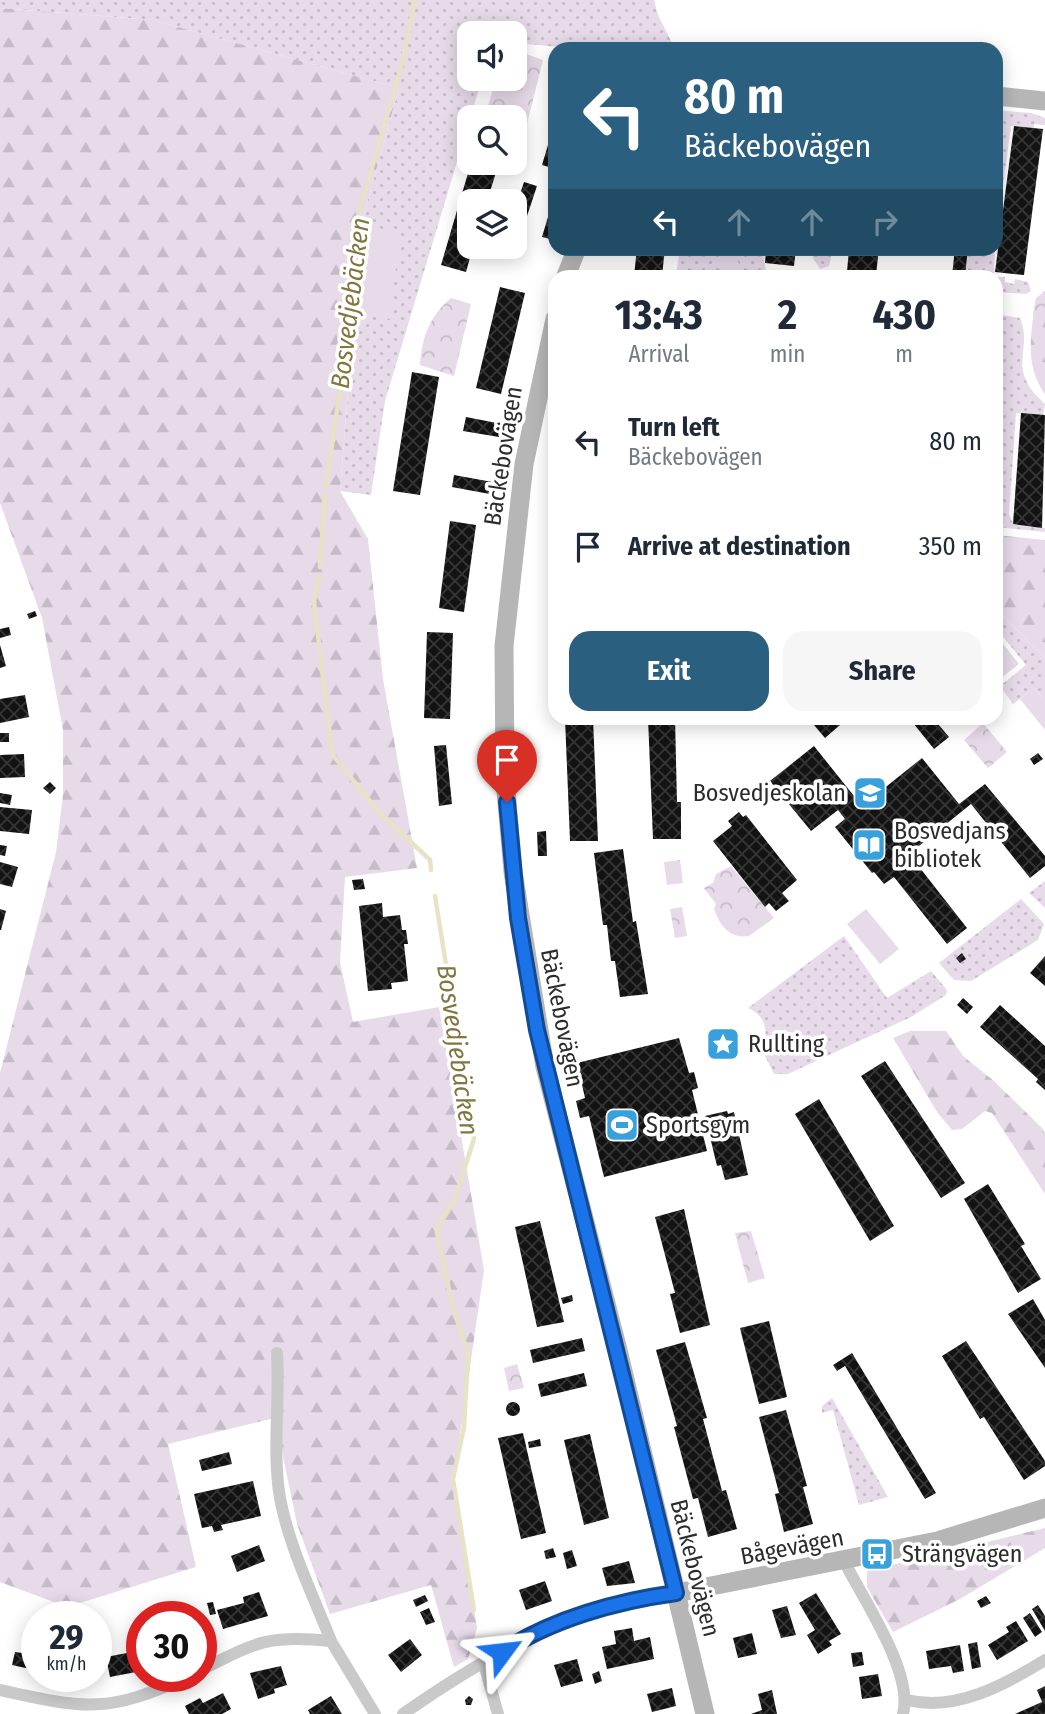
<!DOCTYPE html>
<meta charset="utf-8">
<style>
:root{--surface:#fff;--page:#f6f6f7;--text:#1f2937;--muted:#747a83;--accent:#2a5f80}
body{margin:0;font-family:"Fira Sans Condensed",sans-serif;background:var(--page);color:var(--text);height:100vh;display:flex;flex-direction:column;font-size:26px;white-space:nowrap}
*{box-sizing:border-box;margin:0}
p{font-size:23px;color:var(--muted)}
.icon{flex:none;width:38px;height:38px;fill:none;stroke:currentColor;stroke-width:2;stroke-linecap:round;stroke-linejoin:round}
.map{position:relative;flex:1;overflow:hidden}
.panel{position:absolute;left:548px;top:270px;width:455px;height:455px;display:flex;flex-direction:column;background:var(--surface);border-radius:21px;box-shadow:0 4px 18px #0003}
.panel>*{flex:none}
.banner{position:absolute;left:548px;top:42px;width:455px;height:214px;border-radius:21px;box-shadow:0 4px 18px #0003;background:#2a5f80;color:#fff;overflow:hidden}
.buttons{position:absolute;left:457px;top:21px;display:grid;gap:14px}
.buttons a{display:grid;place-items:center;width:70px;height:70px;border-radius:14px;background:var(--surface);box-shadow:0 4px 18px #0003;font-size:35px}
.speed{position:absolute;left:21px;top:1601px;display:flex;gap:14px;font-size:35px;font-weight:700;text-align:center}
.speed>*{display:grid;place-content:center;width:91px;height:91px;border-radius:50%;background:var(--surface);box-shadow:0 4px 18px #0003;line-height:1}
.speed small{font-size:18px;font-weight:400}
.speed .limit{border:10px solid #d22;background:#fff;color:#111}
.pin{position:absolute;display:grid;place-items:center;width:60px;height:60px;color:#fff;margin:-72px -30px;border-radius:50% 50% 50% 0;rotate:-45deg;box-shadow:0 0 7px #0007}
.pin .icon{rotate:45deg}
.me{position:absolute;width:77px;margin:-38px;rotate:60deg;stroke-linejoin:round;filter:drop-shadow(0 0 5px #0008)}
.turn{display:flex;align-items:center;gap:24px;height:147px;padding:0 21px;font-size:32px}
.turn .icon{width:91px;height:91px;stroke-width:2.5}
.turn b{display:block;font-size:49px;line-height:60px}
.lanes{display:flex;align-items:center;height:66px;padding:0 21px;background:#0003;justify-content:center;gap:35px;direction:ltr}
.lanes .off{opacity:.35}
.eta{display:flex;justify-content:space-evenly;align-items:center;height:119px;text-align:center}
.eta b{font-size:42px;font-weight:700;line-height:49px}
.cta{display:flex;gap:14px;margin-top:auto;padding:14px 21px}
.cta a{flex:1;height:80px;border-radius:21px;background:var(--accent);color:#fff;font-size:28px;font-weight:700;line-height:80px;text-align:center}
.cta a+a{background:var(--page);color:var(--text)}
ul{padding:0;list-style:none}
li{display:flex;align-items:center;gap:21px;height:105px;padding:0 21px}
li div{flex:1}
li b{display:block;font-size:26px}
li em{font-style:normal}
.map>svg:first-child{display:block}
</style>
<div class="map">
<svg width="1045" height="1714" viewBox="0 0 1045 1714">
<defs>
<pattern id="grass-dots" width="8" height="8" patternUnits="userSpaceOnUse" patternTransform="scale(1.75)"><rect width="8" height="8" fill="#e7dae9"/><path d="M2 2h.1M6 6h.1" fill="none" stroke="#c6bbc8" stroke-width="1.8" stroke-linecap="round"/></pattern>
<pattern id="forest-firs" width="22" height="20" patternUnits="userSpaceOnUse" patternTransform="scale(1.75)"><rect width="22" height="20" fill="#e7dae9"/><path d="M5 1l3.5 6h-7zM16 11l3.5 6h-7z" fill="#c6bbc8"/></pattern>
<pattern id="park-crowns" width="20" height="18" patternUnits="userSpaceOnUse" patternTransform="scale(1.75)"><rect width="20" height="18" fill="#e7dae9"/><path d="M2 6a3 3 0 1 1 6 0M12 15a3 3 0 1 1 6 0" fill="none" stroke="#c6bbc8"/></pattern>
<pattern id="building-cross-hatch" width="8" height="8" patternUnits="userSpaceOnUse" patternTransform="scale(1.75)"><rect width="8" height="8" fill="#131313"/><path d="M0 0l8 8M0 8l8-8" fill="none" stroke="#363636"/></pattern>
</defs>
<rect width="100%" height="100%" fill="#fff"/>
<path fill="url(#grass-dots)" d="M0,0h654l4,15 17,34h-93l-67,-6 -1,-10h-45v46h13l-97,322 -14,94 -31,-4 22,-270 37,-133 -246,-68 -153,-12z
M996,110l35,3 14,5v7l-11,-1v4l-23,-2 -15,113z
M680,248l82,1 5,27h-91z
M814,249h19l-4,17 -9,3 -7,-11z
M968,249h27l-1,27h-29z
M996,277h9v5l9,2 1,-5 13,3 3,9 -5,3 -29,-2 -1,6z
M996,314l24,4c14,32 -16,50 25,86l-2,11 -27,-2 -7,101 4,10 32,4v4l-49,-5z
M996,609l49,49v43l-11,-13 -21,16 -13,-18 26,-21 -30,-37z
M1045,881v27l-16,-15z
M1021,899l23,25 -6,16 -67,41 -17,-1 -15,-17z
M844,936l43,62 44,-27 16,19 -1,5 -35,22 -123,57h-14l-11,-22c4,-19 6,-34 -15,-44z
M832,1398l56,99 -29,8 -26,-95 -11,3v-7z"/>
<path fill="url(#forest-firs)" d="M0,8l153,12 246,68 -37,133 -22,270 28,48 15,140 34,189 -72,9 -5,85 13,60 86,-15 45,263 -30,207 23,151 -9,31 -14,8 -23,-82 -101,29 -33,-90 -22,-106 -107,26 28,123 -129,40 -67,-25v-509l56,-221 7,-57v-65l-21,-112 -42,-115z
M1045,291v103c-21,-28 -14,-63 -9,-96z
M996,535l49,5v118l-49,-49z
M910,1031h36l17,25 31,25 48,47 3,5v61l-53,-81 -7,-2 -23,18 -10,1 -15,-18 -44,-74z
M1045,1528v20l-85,51 -67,33 -26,-45v-16z"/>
<path fill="url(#park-crowns)" d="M515,50l28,10 -16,64 -40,-15 9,-30h18z
M719 262a10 10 0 1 1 20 0a10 10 0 1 1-20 0Z
M451,298l20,6 -17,72 -34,-11c2,-28 9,-48 31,-67z
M1036,298l9,1v18l-12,-1z
M983,723l24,29 -19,16 -24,-28z
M680,860l3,23 -16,2 -3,-23z
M731,866l43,52 -25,18c-19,3 -29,-10 -35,-27l2,-5 -12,-16 9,-5 3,-9z
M682,907l5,29 -12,2 -5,-29z
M751,1231l14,47 -17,5 -13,-50z
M517,1364l7,24 -15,3 -5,-23z"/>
<path fill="#e7dae9" d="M369,229l31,4 -10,86 -31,-4z
M996,635l23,29 -23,18z
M1034,688l11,13v29l-25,-31z
M866,909l33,40 -19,15 -33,-40z"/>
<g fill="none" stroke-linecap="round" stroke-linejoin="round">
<path stroke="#e8e2c7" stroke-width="4.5" d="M326,487l30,-210v-54l45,-156 14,-67
M320,567l5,-72
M319,578l-5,23 18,153 44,55 54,51 1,10
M435,896l39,243 -20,62 -18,27 16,76 16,50 -4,73 -11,52 21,131"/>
</g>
<path fill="url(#building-cross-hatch)" d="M554,125h1v44l-13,-4z
M1014,126l29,3 -19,146 -29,-3z
M471,163h28l-12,38h-18v46h4l-7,25 -25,-7z
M524,182l13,4 -15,45 -8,-2v-17z
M554,197h1l-1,43 -12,-3z
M637,248h28l-3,28h-28z
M766,248h30l-2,18 -29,-3z
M849,248h30l-3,27 -29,-3z
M955,248h13l-3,28h-13z
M500,287l25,6 -24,101 -25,-6z
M412,372l27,5 -19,118 -27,-4z
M1021,413l24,2 -3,113 -29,-4z
M466,417l36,7 -3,13 -36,-6z
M454,475l44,8 -3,12 -43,-8z
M450,521l26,4 -12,87 -25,-4z
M35,611l2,5 -8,3 -2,-5z
M9,627l2,8 -11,3v-9z
M427,632l26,1 -3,86 -26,-1z
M0,645l6,21 -6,2z
M25,695l4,22 -29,6v-24z
M565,718h28l5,123h-28z
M648,718h27l2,84h4v37h-28z
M808,718h26l6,7 -15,13z
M909,718h24l16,19 -15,12z
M0,733h9v9h-9z
M446,745l6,59 -13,2 -5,-60z
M814,746l48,60 60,-48 37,46 26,-20 60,72v10l-15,12 -59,-74 -62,50 58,74 -20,16 -53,-67 -10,7 -10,-12 -2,1 -37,-46 10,-8 -7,-9 -27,21 -41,-50z
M1038,753l5,6 -9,6 -4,-6z
M24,754l1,23 -25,1v-23z
M50,782l6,6 -6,6 -7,-6z
M0,793l12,2 -2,10 -10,-2z
M0,807l32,3 -3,24 -29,-3z
M739,812l4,5 3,-2 51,65 -15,13 7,8 -13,10 -7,-8 -4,4 -52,-66 19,-15 -4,-5z
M546,831l1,25h-9l-1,-24z
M0,845l7,1 -2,10 -5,-1z
M623,849l10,73 3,-1 12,73 -28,3 -5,-36h-4l-4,-36h-4l-9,-72z
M0,862l18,5 -6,20 -12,-3z
M363,879l2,10 -11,1 -2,-10z
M382,903l1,14 17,-2 2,15h4l2,14h-4l4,37 -17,2 1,6 -24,2 -9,-85z
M0,909l6,2 -5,19h-1z
M962,953l4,6 -6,4 -4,-5z
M1045,956v30l-15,-13z
M963,998l10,9 -6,7 -10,-9z
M1000,1005l45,41v44l-9,-8 2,-3 -58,-52z
M679,1038l10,35 5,-1 4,16 -6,2 15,61 -103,26 -15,-61 -9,2 -4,-17 9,-3 -8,-35z
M885,1061l80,122 -24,15 -80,-122z
M819,1099l75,127 -24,15 -75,-127z
M727,1111l1,3 6,-2 14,63 -23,5 -4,-15 -4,1 -12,-50z
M988,1184l37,60 -4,2 20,33 -23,14 -54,-94z
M684,1209l26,116 -30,8 -10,-39 5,-1 -20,-76z
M540,1221l24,101 -27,5 -22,-100z
M572,1295l1,6 -10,3 -2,-6z
M1033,1299l12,21v48l-37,-54z
M769,1321l18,76 -28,7 -19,-76z
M582,1338l3,13 -52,12 -3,-13z
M966,1341l79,120v5l-21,14 -40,-63 -4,2 -38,-63z
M685,1342l22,76 -4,1 19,72 4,-1 11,39 -29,8 -10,-39 -5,1 -19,-72 3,-1 -21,-76z
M852,1353l84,140 -11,6 -80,-133 -8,5 -4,-6z
M584,1373l3,13 -46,11 -3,-13z
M506 1409a7 7 0 1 1 14 0a7 7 0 1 1-14 0Z
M786,1410l21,76 -4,1 10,37 -29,8 -9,-38 4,-1 -20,-76z
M523,1433l23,100 -25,6 -23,-101z
M590,1434l19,84 -25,7 -20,-85z
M540,1439l1,7 -12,2 -1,-6z
M229,1452l3,12 -30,7 -3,-11z
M253,1481l8,35 -40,9 2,5 -9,2 -2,-6 -10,2 -8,-34z
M259,1545l6,16 -28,11 -6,-16z
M553,1548l3,9 -10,2 -2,-8z
M572,1550l5,16 -10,3 -4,-16z
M629,1561l6,22 -28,3 -5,-18z
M545,1581l7,20 -26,9 -7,-20z
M259,1592l9,24 -45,13 -6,-19 27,-7 -1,-6z
M816,1593l25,41 -12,7 3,4 -14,9 -11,-19 8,-5 -16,-27z
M425,1595l3,6 -12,6 -3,-7z
M986,1596l5,7 -10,5 -4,-7z
M213,1602l3,12 -6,1 -3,-12z
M1038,1605l7,11v15l-13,-22z
M787,1606l9,29 -15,3 -9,-28z
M429,1608l6,14 -9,3 -6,-13z
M1030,1613l12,19 -7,5 -12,-19z
M1016,1621l12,20 -31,19 -9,-15 21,-13 -3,-5z
M632,1628l2,13 16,-4 4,22 -47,10 -5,-22 14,-3 -2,-13z
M142,1631v15l-8,2 -3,-15z
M752,1633l5,21 -19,4 -5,-20z
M25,1639l12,2v24l-6,-1 -1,5 -18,-4 3,-13 7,1z
M410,1639l12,16 -21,17 -13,-17z
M977,1642l4,25 -9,2 -4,-25z
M960,1645l4,26 -11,2 -2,-7 -22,3 -3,-18z
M132,1652l4,20 -26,5 -4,-20z
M862,1652l2,13 -11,2 -2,-14z
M577,1659l6,22 -22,6 -7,-22z
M281,1666l6,19 -13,4 1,4 -17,6 -8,-26z
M599,1671l3,10 -7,3 -3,-10z
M878,1674l4,22 -20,3 -3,-22z
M1045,1686v28h-30l27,-12 -5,-12z
M672,1688l4,18 -24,6 -5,-18z
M772,1690l5,24h-26l11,-4 -4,-16z
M223,1693l8,16 -9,5h-33l-4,-8 15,-8 3,5z
M331,1696l11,18h-32l-2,-4z
M469,1696l4,3 -2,6h-5l-1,-5z"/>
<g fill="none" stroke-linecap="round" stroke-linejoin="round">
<path stroke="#c9c9c9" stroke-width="12" d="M277,1353c3,48 -5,98 3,145 9,49 33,97 51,143
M844,1561c19,38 70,112 59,153
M484,1664l14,50
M201,1670c54,-27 67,-36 130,-29l44,73
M0,1690c86,19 108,24 189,-14
M907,1700c48,12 98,-15 138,-40
M403,1714c85,-60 169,-106 273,-121"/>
<path stroke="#b6b6b6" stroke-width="19" d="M996,96l49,5
M566,276l11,-28
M555,319l-31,145 -20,182 1,133 8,93 32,195 73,283 87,364
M676,1593l261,-52 108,-33"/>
</g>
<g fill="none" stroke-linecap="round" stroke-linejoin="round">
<defs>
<path id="route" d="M502,1652c50,-33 115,-51 174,-59l-139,-563 -19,-112 -11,-116"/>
</defs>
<use href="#route" stroke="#114b97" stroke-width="18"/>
<use href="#route" stroke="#1a73e8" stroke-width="12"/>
</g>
<defs>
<symbol id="school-square" viewBox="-11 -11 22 22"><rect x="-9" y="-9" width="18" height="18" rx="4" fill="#38a0da" stroke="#fff"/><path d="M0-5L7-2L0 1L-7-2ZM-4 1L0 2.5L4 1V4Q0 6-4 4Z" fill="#fff"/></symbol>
<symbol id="library-square" viewBox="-11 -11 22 22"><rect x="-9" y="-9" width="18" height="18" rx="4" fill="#38a0da" stroke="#fff"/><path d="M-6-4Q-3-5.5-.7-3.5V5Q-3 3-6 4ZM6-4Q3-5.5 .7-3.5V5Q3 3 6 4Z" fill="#fff"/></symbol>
<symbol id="sight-square" viewBox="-11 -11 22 22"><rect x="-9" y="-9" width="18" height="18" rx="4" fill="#38a0da" stroke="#fff"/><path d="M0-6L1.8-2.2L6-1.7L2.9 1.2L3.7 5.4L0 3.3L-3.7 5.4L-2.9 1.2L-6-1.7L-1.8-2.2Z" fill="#fff"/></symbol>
<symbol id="stadium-square" viewBox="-11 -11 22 22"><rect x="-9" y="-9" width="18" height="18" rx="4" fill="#38a0da" stroke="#fff"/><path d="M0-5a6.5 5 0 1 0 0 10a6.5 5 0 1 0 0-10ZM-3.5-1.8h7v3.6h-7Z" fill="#fff"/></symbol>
<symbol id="bus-square" viewBox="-11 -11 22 22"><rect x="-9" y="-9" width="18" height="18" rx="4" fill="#38a0da" stroke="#fff"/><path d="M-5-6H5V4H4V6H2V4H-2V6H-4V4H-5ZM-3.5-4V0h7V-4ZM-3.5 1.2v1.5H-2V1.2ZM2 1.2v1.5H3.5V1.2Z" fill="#fff"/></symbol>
</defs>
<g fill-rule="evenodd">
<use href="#school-square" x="851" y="774" width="38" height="38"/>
<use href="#library-square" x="850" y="826" width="38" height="38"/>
<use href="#sight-square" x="704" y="1025" width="38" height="38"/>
<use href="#stadium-square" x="603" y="1106" width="38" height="38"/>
<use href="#bus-square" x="858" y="1535" width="38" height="38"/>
</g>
<g text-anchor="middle" stroke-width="7" stroke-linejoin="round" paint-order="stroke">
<g font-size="24" fill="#2c2c2c" stroke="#fff">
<text transform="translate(503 456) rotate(-81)" y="8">Bäckebovägen</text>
<text transform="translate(562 1018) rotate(79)" y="8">Bäckebovägen</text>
<text transform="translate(792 1547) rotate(-11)" y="8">Bågevägen</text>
<text transform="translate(695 1568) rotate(76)" y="8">Bäckebovägen</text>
</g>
<g font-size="24" fill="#2c2c2c" stroke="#fff" text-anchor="start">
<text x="846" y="801" text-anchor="end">Bosvedjeskolan</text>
<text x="894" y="839">Bosvedjans<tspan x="894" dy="28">bibliotek</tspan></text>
<text x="748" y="1052">Rullting</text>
<text x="646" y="1133">Sportsgym</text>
<text x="902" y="1562">Strängvägen</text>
</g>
<g font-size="26" font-style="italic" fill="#82763e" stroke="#fff">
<text transform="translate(350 303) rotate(-83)" y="9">Bosvedjebäcken</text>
<text transform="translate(458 1050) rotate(82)" y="9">Bosvedjebäcken</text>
</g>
</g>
</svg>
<div class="buttons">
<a><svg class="icon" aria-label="sound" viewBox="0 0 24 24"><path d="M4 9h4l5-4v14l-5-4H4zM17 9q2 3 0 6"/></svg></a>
<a><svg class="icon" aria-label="search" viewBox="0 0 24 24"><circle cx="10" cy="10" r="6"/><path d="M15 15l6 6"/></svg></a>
<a><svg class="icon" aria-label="layers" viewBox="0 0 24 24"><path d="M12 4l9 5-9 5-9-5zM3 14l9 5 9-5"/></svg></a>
</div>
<div class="speed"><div>29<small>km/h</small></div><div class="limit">30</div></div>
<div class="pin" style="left:507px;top:802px;background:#d93025"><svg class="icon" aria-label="arrive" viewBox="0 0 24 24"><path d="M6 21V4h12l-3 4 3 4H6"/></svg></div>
<svg class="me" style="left:502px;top:1652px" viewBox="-20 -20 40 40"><path d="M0-17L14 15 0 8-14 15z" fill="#1a73e8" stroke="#fff" stroke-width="4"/></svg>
<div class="banner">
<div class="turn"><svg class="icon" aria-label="left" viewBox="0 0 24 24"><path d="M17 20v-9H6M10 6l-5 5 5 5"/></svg><div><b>80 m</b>Bäckebovägen</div></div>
<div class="lanes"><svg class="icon" aria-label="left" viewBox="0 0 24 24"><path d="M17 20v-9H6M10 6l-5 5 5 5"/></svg><svg class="icon off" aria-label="ahead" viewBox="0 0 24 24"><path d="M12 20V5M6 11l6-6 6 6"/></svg><svg class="icon off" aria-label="ahead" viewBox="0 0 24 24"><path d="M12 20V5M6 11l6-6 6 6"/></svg><svg class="icon off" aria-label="right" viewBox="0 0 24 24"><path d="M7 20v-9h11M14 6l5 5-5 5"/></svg></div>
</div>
<section class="panel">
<div class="eta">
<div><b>13:43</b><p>Arrival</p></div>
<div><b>2</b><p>min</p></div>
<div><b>430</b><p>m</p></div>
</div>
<ul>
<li><svg class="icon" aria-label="left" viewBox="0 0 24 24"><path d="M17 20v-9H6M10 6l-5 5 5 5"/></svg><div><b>Turn left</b><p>Bäckebovägen</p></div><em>80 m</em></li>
<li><svg class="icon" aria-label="arrive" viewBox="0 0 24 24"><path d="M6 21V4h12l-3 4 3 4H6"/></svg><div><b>Arrive at destination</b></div><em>350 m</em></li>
</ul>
<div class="cta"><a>Exit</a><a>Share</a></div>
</section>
</div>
